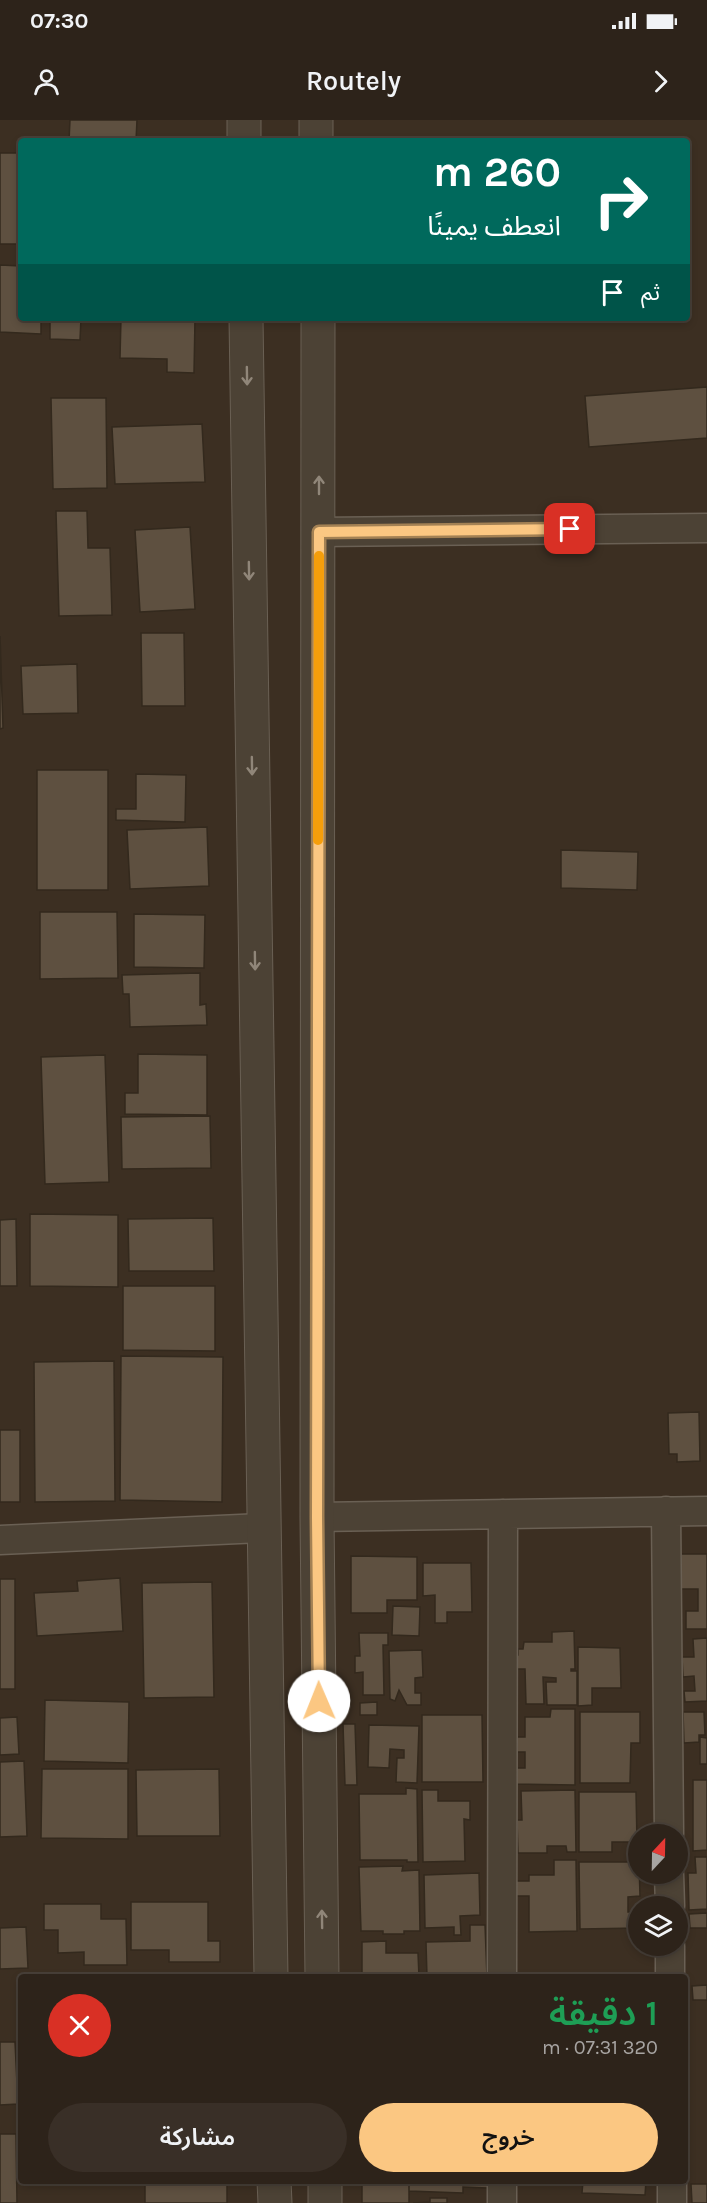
<!DOCTYPE html>
<html lang="ar">
<meta charset="utf-8">
<style>
:root{--surface:#2d231a;--page:#392f27;--text:#f1f3f6;--muted:#a7a4a2;--line:#484039;--accent:#fbc782}
body{margin:0;font-family:Karla,"Noto Sans Arabic",sans-serif;background:var(--page);color:var(--text);direction:rtl;height:100vh;display:flex;flex-direction:column;font-size:22px;white-space:nowrap}
*{box-sizing:border-box;margin:0}
p{font-size:20px;color:var(--muted)}
.icon{flex:none;width:33px;height:33px;fill:none;stroke:currentColor;stroke-width:2;stroke-linecap:round;stroke-linejoin:round}
.map{position:relative;flex:1;overflow:hidden;direction:ltr}
.details{position:absolute;left:18px;top:1854px;width:670px;height:210px;display:flex;flex-direction:column;background:var(--surface);border-radius:6px;box-shadow:0 3px 9px #0003,0 0 0 2px var(--line);direction:rtl}
.details>*{flex:none}
.banner{position:absolute;left:18px;top:18px;width:672px;height:183px;border-radius:6px;box-shadow:0 3px 9px #0003,0 0 0 2px var(--line);direction:rtl;background:#00695c;color:#fff;overflow:hidden}
.needle{width:39px;rotate:22deg}
.controls{position:absolute;left:628px;top:1704px;display:grid;gap:12px}
.controls a{display:grid;place-items:center;width:60px;height:60px;border-radius:50%;background:var(--surface);box-shadow:0 3px 9px #0003,0 0 0 2px var(--line);font-size:30px}
.pin{position:absolute;display:grid;place-items:center;width:51px;height:51px;color:#fff;margin:-26px;border-radius:12px;box-shadow:0 3px 9px #0006}
.me{position:absolute;width:66px;margin:-33px;rotate:359deg;stroke-linejoin:round;filter:drop-shadow(0 0 4px #0008)}
.turn{display:flex;align-items:center;gap:21px;height:126px;padding:0 30px;font-size:27px}
.turn .icon{width:78px;height:78px;stroke-width:2.5}
.turn b{display:block;font-size:42px;line-height:51px}
.then{display:flex;align-items:center;height:57px;padding:0 30px;background:#0003;gap:12px;font-size:22px}
.round{display:grid;place-items:center;flex:none;width:63px;height:63px;border-radius:32px;background:var(--page)}
.overview{display:flex;align-items:center;justify-content:space-between;height:102px;padding:0 30px}
h1{font-size:36px;font-weight:600;line-height:45px;color:#1e9e55}
.primary-button{display:flex;gap:12px;margin-top:auto;padding:12px 30px}
.primary-button a{flex:1;height:69px;border-radius:36px;background:var(--accent);color:#111;font-size:24px;font-weight:600;line-height:69px;text-align:center}
.primary-button a+a{background:var(--page);color:var(--text)}
.status{display:flex;justify-content:space-between;align-items:center;height:42px;padding:0 30px;background:var(--surface);direction:ltr}
.status svg{height:16px;fill:currentColor}
header{display:flex;justify-content:space-between;align-items:center;height:78px;padding:0 30px;background:var(--surface);font-size:27px;font-weight:600}
.map>svg:first-child{display:block}
</style>
<div class="status"><b>07:30</b><svg viewBox="0 0 49 12"><path d="M0 12V9h3v3zM5 12V6h3v6zM10 12V3h3v9zM15 12V0h3v12zM26 1h20v11H26zM47 4h2v5h-2z"/></svg></div>
<header><svg class="icon" aria-label="forward" viewBox="0 0 24 24"><path d="M9 5l7 7-7 7"/></svg>Routely<svg class="icon" aria-label="person" viewBox="0 0 24 24"><circle cx="12" cy="8" r="4"/><path d="M4 21q1-7 8-7t8 7"/></svg></header>
<div class="map">
<svg width="707" height="2083" viewBox="0 0 707 2083">
<rect width="100%" height="100%" fill="#3c2f22"/>
<path fill="#5e5040" stroke="#33291d" stroke-width="1.5" d="M70,0h67l-1,21h-67z
M0,33h21v91h-21z
M0,145l21,1v52h20v16l-41,-2z
M50,198h31l-1,22 -30,-1z
M121,198h74l-1,55 -27,-1v-13l-47,-1z
M707,267v51l-118,9 -4,-51z
M51,278h55l1,90 -54,1z
M202,304l3,58 -90,2 -3,-57z
M56,391h31l1,37h22l2,67 -53,1z
M190,407l5,82 -55,3 -5,-82z
M141,513h43l1,73h-43z
M0,516l3,92 -3,1z
M77,544l1,49 -55,1 -2,-48z
M37,650h71v120h-71z
M136,654l50,1 -1,47 -69,-2v-11h20z
M207,707l2,59 -79,3 -3,-59z
M561,730l77,2 -1,38 -76,-2z
M40,792h77l1,66 -78,1z
M134,794l71,1 -1,53 -70,-1z
M200,853v32l6,-1 1,21 -77,2 -1,-33h-6l-1,-19z
M138,934l69,1v60l-82,-1v-21h13z
M105,935l4,127 -64,2 -4,-127z
M210,996l1,52 -89,1 -1,-52z
M30,1094l88,1v72l-88,-1z
M213,1098l1,53h-85l-1,-52z
M16,1099l1,67h-17v-66z
M123,1166h92v65l-92,-1z
M121,1236l102,1 -1,145 -102,-2z
M114,1241l1,140 -80,1 -1,-140z
M699,1292l1,49 -23,1v-8h-8l-1,-41z
M0,1310h20v72h-20z
M681,1434h26v75h-21v-18h12v-22h-17z
M351,1436l66,1v43h-30v13h-36z
M423,1443h48l1,49h-25v11h-12v-28l-12,1z
M120,1458l3,53 -86,5 -3,-43 44,-2 -1,-10z
M0,1459h15v110h-15z
M212,1462l2,115 -70,1 -2,-115z
M393,1486l27,1 -1,29 -27,-1z
M574,1511l1,38h-4v2h6v34h-30l-1,-23h10v-4l-13,-1 1,27h-18l-1,-35h-8v-5h-5v-9h6v-6h5l1,-7h28v-10z
M359,1513h29v12h-5l1,50h-21v-23l-8,1v-17h5z
M707,1518v63l-22,1 -1,-11h11l-1,-15 -11,1 -1,-20h12l-1,-18z
M578,1527l42,1 1,40h-29v17l-14,1z
M422,1530l1,27 -8,1v15h6v12h-14l-8,-15 -4,11 -5,-2 -1,-48z
M45,1580l84,2 -1,61 -84,-2z
M377,1582v13h-17v-12z
M551,1589h24v76l-62,-1v-16h12v-16h-8v-15h8v-20h25z
M580,1592h60v31h-9l-1,40h-50z
M683,1592h21l1,23h-6v7l-15,1z
M422,1595h60l1,67h-61z
M17,1597l2,37 -19,1v-37z
M343,1604h12l2,61h-12z
M369,1605l50,1 -2,57 -21,-1 1,-24h7v-8l-14,-1 -1,19 -21,-1z
M700,1617l7,1v26h-7z
M24,1641l3,75 -27,1v-75z
M42,1649h86v70l-87,-1z
M219,1649l1,67h-83l-1,-66z
M693,1660h14v70l-14,1z
M406,1668l11,1 1,73h-11v-2h-47l-1,-66h47z
M422,1670h16v11h32v19l-6,-1 1,42 -42,1z
M575,1670l1,62h-9l-1,-6h-19v7h-29l-1,-33h5l-1,-29z
M579,1672h57l1,50h-25v10h-33z
M695,1737h12v52l-18,1 -1,-37h8z
M554,1740h22l1,71 -48,1v-36h-16v-15h16v-6h25z
M579,1742h60l1,34 -12,1v15h11v16l-59,1z
M403,1746l-1,5 17,-1 1,61h-16v3h-21v-3h-22l-2,-64z
M479,1753l1,42 -20,1 1,19h-7v-8l-29,1 -1,-53z
M131,1782h77v39h12v21h-51v-12h-38z
M44,1784h57v15h25l1,46h-43v-13l-26,1v-23h-14z
M707,1793v15h-17l-1,-14z
M470,1805h15l2,52h-60l-1,-35 44,-1z
M26,1807l2,41 -28,1v-41z
M386,1821v12h32l1,24h-41v-3h-16v-32z
M707,1865v15h-14l-1,-14z
M0,1922h15l3,62 -18,1z
M0,2014h16l1,69h-17z
M362,2061h47v22h-47z
M409,2061h79v7l-25,-1v6l-54,-2z
M536,2061h43v1l-43,1z
M583,2061h63l-1,14 -63,-2z
M145,2064l82,1v18h-82z
M691,2064h16v19h-15z
M430,2078h17v5h-34l17,-1z"/>
<g fill="none" stroke-linecap="round" stroke-linejoin="round">
<defs>
<path id="minor" d="M319,412l388,-4
M666,1391l3,323
M317,1397l390,-6
M0,1420l263,-12
M669,1754l1,32
M670,1826v31
M502,1857l1,-463
M672,2061v22
M502,2083v-22"/>
<path id="tertiary" d="M244,0v21
M316,0v21
M246,198l25,1659
M318,198l-1,1199 5,460
M274,2061l1,22
M325,2061v22"/>
</defs>
<use href="#minor" stroke="#6a6054" stroke-width="31"/>
<use href="#tertiary" stroke="#6a6054" stroke-width="35"/>
<use href="#minor" stroke="#4c4235" stroke-width="28"/>
<use href="#tertiary" stroke="#4c4235" stroke-width="33"/>
</g>
<defs><path id="oneway-shaft" d="M-6 0H5M1.5-3L5.5 0L1.5 3" fill="none" stroke-width="1.6" stroke-linecap="round" stroke-linejoin="round" transform="scale(1.5)"/></defs>
<g stroke="#908679">
<use href="#oneway-shaft" transform="translate(247 256) rotate(89)"/>
<use href="#oneway-shaft" transform="translate(319 365) rotate(-90)"/>
<use href="#oneway-shaft" transform="translate(249 451) rotate(89)"/>
<use href="#oneway-shaft" transform="translate(252 646) rotate(89)"/>
<use href="#oneway-shaft" transform="translate(255 841) rotate(89)"/>
<use href="#oneway-shaft" transform="translate(322 1799) rotate(-91)"/>
</g>
<g fill="none" stroke-linecap="round" stroke-linejoin="round">
<defs>
<path id="route" d="M319,1581l-2,-184 2,-985 251,-3"/>
</defs>
<use href="#route" stroke="#a38154" stroke-width="15"/>
<use href="#route" stroke="#fbc782" stroke-width="10"/>
<path stroke="#f59e0b" stroke-width="10" d="M318,720l1,-284"/>
</g>
</svg>
<div class="controls">
<a><svg class="needle" viewBox="-14 -14 28 28"><path d="M0-13l5 13h-10z" fill="#e53935"/><path d="M0 13l5-13h-10z" fill="#a7a4a2"/></svg></a>
<a><svg class="icon" aria-label="layers" viewBox="0 0 24 24"><path d="M12 4l9 5-9 5-9-5zM3 14l9 5 9-5"/></svg></a>
</div>
<div class="pin" style="left:570px;top:409px;background:#d93025"><svg class="icon" aria-label="arrive" viewBox="0 0 24 24"><path d="M6 21V4h12l-3 4 3 4H6"/></svg></div>
<svg class="me" style="left:319px;top:1581px" viewBox="-20 -20 40 40"><circle r="19" fill="#fff"/><path d="M0-13L10 11 0 6-10 11z" fill="#fbc782"/></svg>
<div class="banner">
<div class="turn"><svg class="icon" aria-label="right" viewBox="0 0 24 24"><path d="M7 20v-9h11M14 6l5 5-5 5"/></svg><div><b>260 m</b>انعطف يمينًا</div></div>
<div class="then">ثم<svg class="icon" aria-label="arrive" viewBox="0 0 24 24"><path d="M6 21V4h12l-3 4 3 4H6"/></svg></div>
</div>
<section class="details">
<div class="overview"><div><h1>1 دقيقة</h1><p>320 m · 07:31</p></div><a class="round" style="background:#d93025;color:#fff"><svg class="icon" aria-label="close" viewBox="0 0 24 24"><path d="M6 6l12 12M18 6L6 18"/></svg></a></div>
<div class="primary-button"><a>خروج</a><a>مشاركة</a></div>
</section>
</div>
